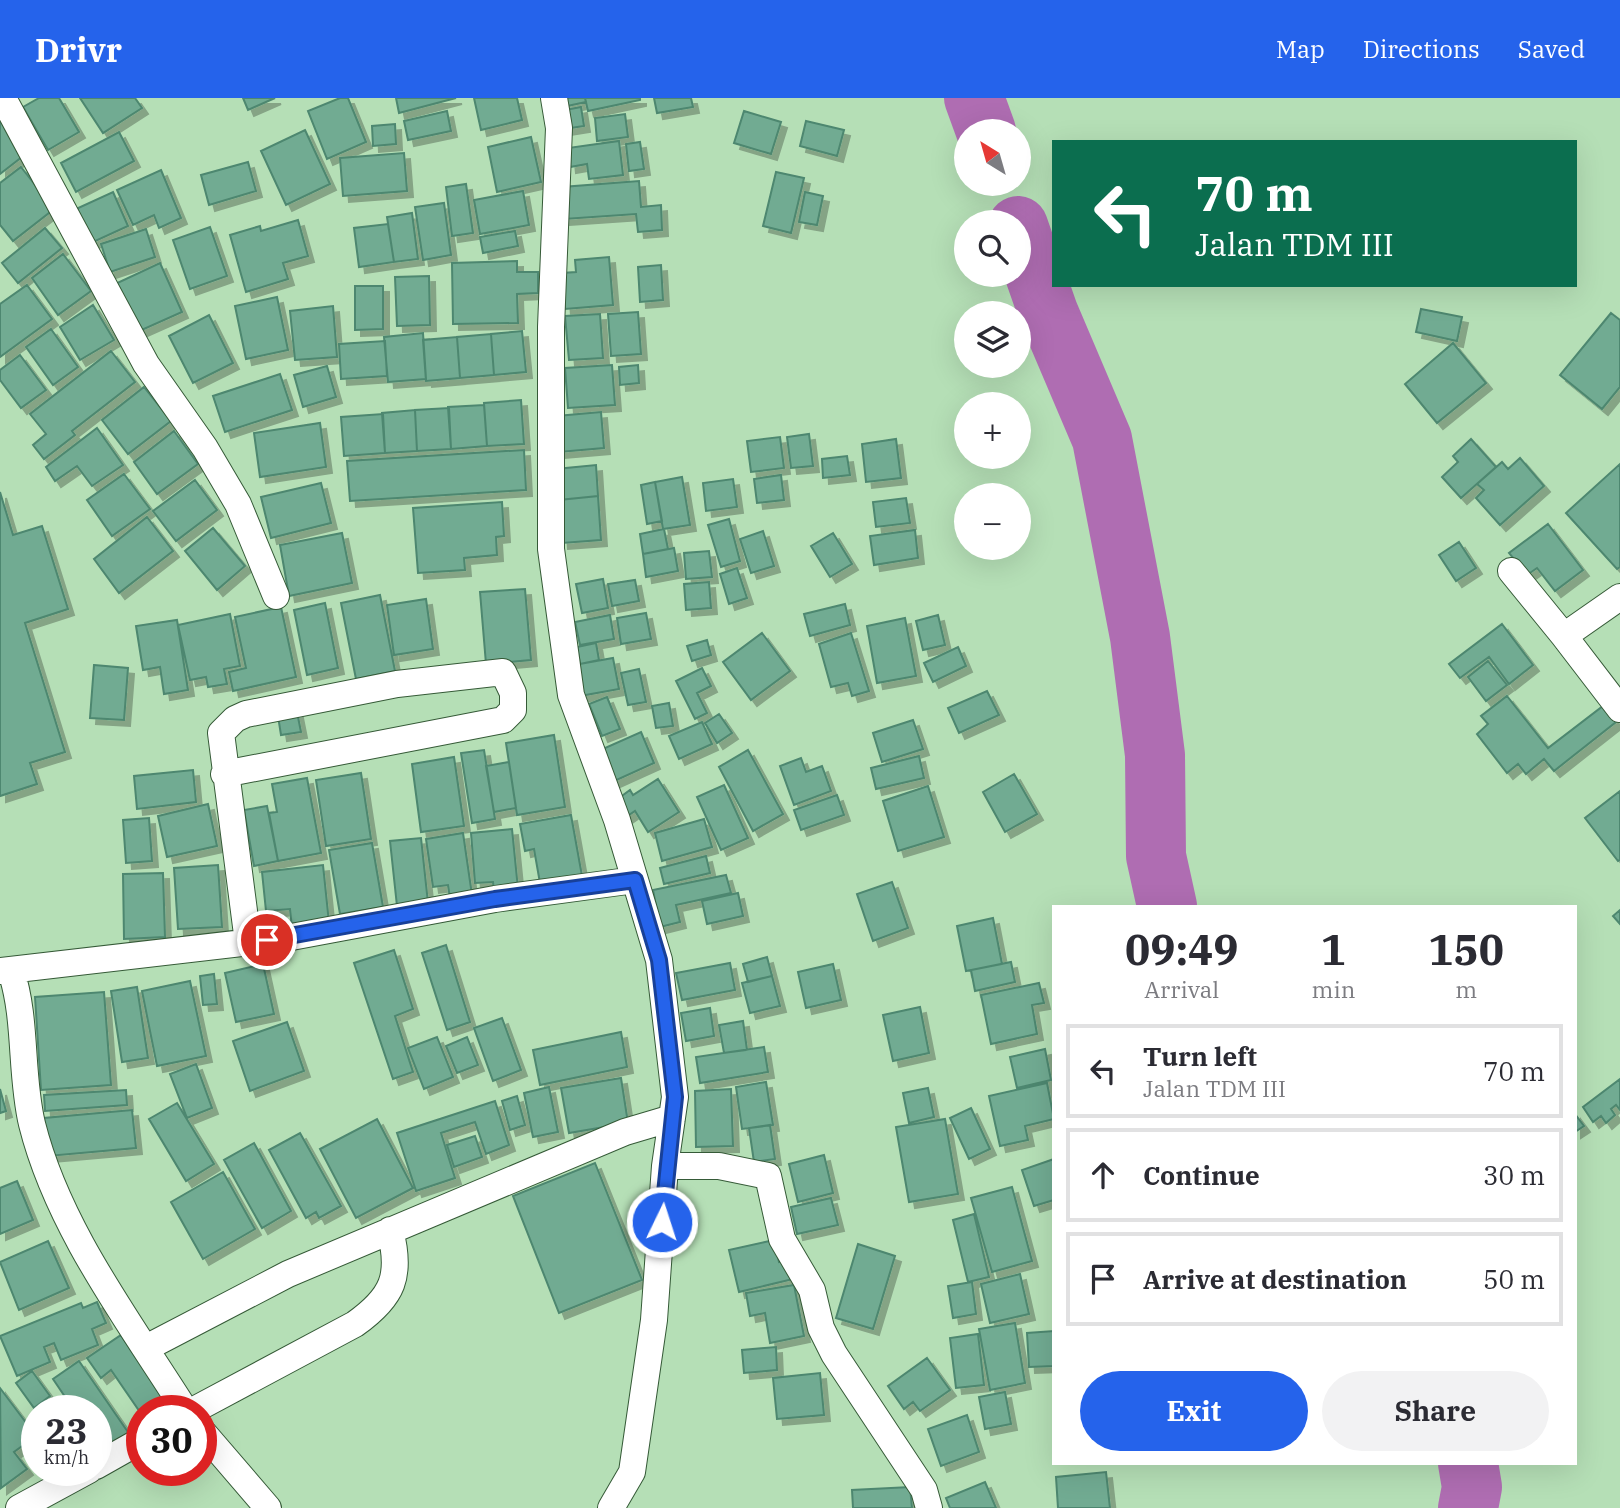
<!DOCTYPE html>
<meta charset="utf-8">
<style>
:root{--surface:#fff;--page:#f2f2f3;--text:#2b2b33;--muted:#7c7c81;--line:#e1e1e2;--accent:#2563eb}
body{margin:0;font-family:"IBM Plex Serif",serif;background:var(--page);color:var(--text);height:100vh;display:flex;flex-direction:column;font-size:26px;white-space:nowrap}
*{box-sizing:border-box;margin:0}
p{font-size:23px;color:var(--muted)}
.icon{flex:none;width:38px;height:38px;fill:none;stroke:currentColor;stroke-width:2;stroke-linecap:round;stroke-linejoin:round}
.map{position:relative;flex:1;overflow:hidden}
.sheet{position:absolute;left:1052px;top:807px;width:525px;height:560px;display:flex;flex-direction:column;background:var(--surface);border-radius:0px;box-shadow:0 7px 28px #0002}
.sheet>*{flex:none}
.guide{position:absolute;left:1052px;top:42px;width:525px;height:147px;border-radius:0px;box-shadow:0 7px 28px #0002;background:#0b6e4f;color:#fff;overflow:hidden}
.needle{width:46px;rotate:323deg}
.tools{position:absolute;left:954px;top:21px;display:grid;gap:14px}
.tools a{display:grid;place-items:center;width:77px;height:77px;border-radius:50%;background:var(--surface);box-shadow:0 7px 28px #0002;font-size:35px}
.speed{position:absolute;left:21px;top:1297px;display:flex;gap:14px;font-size:35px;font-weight:700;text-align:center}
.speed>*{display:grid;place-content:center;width:91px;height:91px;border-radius:50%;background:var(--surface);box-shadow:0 7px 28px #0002;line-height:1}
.speed small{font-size:18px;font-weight:400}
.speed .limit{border:10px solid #d22;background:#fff;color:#111}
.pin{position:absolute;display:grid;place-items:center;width:60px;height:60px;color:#fff;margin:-30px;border:4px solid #fff;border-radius:50%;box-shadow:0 2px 7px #0007}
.me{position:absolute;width:77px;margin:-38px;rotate:4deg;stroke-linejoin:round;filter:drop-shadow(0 0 5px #0008)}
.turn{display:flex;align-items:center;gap:24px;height:147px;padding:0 28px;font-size:32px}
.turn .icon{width:91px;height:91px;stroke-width:2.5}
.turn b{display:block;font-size:49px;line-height:60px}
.eta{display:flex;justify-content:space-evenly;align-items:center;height:119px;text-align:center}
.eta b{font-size:42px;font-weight:800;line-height:49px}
.button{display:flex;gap:14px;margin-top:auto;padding:14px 28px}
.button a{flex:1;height:80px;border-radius:42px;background:var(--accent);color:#fff;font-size:28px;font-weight:800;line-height:80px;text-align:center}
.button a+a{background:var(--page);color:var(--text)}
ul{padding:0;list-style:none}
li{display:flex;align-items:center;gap:21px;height:94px;margin:0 14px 10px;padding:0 14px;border:4px solid var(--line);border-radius:0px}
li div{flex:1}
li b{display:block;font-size:26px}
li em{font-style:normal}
header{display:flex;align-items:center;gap:42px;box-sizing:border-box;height:98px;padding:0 35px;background:var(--accent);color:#fff}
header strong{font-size:33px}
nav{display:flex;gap:38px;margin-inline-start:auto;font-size:24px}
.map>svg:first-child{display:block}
</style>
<header>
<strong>Drivr</strong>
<nav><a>Map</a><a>Directions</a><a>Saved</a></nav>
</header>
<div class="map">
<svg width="1620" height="1410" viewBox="0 0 1620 1410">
<defs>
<filter id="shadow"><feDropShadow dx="6" dy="6" stdDeviation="0" flood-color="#0004"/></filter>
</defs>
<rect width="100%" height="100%" fill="#b5dfb6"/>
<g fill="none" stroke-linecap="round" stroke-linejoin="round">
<path stroke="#af6db2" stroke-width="60" d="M974,0l12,33
M1018,128l30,86 54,127 38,198 15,118 1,101 11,50
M1468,1410l4,-21 -4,-24"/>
</g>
<path fill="#71ab92" stroke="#4d876f" stroke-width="2" filter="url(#shadow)" d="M39,0h20l20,34 -31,18 -25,-43z
M80,0h55l7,10 -39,25z
M243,0h32l-27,12z
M340,0h8l18,44 -39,17 -19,-48z
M396,0h60l-57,15z
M474,0h43l5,22 -41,10z
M556,0h29l1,4 -28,6z
M585,0h55v2l-52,11z
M654,0h37l2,9 -36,6z
M581,9l3,19 -20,3 -4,-18z
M447,13l4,20 -43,9 -4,-19z
M744,13l37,11 -10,32 -37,-11z
M625,16l3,23 -31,4 -2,-23z
M0,20l27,35 -27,21z
M806,23l38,9 -7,26 -37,-10z
M395,26l1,20 -23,2 -1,-20z
M305,32l25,54 -44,21 -25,-54z
M119,34l15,29 -58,31 -15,-29z
M531,39l10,45 -44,10 -9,-45z
M619,43l4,34 -34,4 -2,-15 -17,3 -2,-19z
M640,44l4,27 -15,2 -3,-27z
M404,55l3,38 -64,5 -3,-38z
M248,64l8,29 -47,14 -8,-30z
M21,69l33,42 -41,32 -13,-16v-42z
M161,72l20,48 -22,10 -5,-13 -21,10 -16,-35z
M776,74l28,6 -13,55 -28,-7z
M639,83l2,26 20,-2 1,25 -24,2 -2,-18 -72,5 -2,-32z
M466,86l7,49 -21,3 -6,-49z
M523,93l6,34 -49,9 -6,-34z
M113,94l15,34 -37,17 -15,-34z
M805,94l18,4 -6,29 -18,-3z
M444,105l7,52 -28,5 -8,-53z
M412,115l6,46 -24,3 -7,-45z
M298,122l10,36 -25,7 5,16 -42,13 -16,-57 30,-9 1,5z
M388,126l6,38 -35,5 -5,-39z
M210,129l17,49 -37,13 -17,-49z
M45,130l17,20 -44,35 -16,-20z
M146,131l9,28 -45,15 -9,-28z
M515,133l3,15 -35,7 -3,-16z
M63,156l28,37 -33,24 -26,-37z
M609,159l4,48 -48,4 -3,-36 14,-1 -1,-12z
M517,163v11h21v21l-21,1 1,29 -65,1 -1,-61z
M160,165l22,49 -47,21 -22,-48z
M661,167l2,35 -23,2 -2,-35z
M429,178l1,49 -33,1 -2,-49z
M27,187l25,34 -52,38v-53z
M355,188h28v43l-28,1z
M277,199l11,53 -42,9 -11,-53z
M93,207l21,35 -34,20 -20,-33z
M333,208l4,51 -42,3 -5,-49z
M1421,211l41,8 -5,24 -41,-9z
M638,214l3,42 -30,2 -3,-42z
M1611,215l9,7v67l-18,22 -42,-34z
M600,216l3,44 -34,2 -4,-44z
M209,217l24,48 -40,20 -24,-47z
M51,231l27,38 -25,18 -27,-38z
M522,233l4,41 -32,3 -3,-41z
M423,235l3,46 -38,3 -4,-45z
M491,236l3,41 -34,3 -3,-41z
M457,239l3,41 -34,3 -3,-41z
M385,243l2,35 -46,3 -2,-35z
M1453,245l33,40 -49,40 -32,-39z
M111,253l24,31 -63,49 3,4 -31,24 -11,-14 13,-11 -16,-20z
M20,257l26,35 -25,18 -21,-28v-10z
M612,267l3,40 -47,3 -3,-40z
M638,267l1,18 -19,2 -1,-18z
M327,268l9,31 -33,10 -9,-32z
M280,276l12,36 -67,22 -12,-36z
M144,289l27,34 -43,33 -26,-34z
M521,302l3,44 -37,2 -3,-43z
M484,307l3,41 -36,3 -3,-42z
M449,310l2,41 -34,2 -2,-41z
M415,312l2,41 -32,2 -3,-40z
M601,314l3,36 -45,4 -2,-36z
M383,316l2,39 -41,3 -3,-39z
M320,325l6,44 -66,10 -6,-44z
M97,330l26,37 -31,21 -15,-20 -22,15 -9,-14z
M174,333l24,33 -41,30 -23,-32z
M809,336l4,32 -22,2 -4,-31z
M780,339l4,31 -33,4 -4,-31z
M896,341l5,39 -35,4 -4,-38z
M1471,341l25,28 -35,31 -19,-21 16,-15 -5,-6z
M524,352l2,40 -176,11 -3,-40z
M847,358l3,19 -27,3 -1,-19z
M1520,360l24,28 -44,39 -24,-27 8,-8 -7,-6 25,-22 6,7z
M1620,366v103l-3,2 -51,-56z
M596,367l2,31 -39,4 -3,-31z
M124,376l26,35 -38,27 -25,-36z
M781,377l3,25 -27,3 -3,-24z
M682,379l8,48 -27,4 -8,-47z
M733,381l4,28 -31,4 -3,-28z
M195,382l22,30 -41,31 -23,-30z
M655,384l7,39 -15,3 -6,-39z
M321,385l10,40 -60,15 -10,-41z
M0,394l13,43 29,-9 26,83 -43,14 40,129 -35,11 7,21 -37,12z
M598,398l3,44 -39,3 -3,-43z
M906,400l4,25 -34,4 -3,-25z
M502,404l2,34 -8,1 1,18 -33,3 1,12 -47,3 -5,-65z
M147,419l26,34 -54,42 -25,-34z
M729,421l11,42 -19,6 -13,-42z
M1548,426l35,46 -28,21 -18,-23 -10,7 -18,-22z
M213,430l32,38 -28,24 -32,-39z
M664,431l4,20 -25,5 -3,-20z
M915,432l3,28 -44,7 -4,-29z
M763,433l11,35 -23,7 -11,-34z
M342,435l10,50 -63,13 -9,-51z
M833,435l19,31 -22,13 -19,-31z
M1459,444l17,26 -20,13 -17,-26z
M674,450l4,23 -32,6 -3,-23z
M709,453l3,26 -26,2 -2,-26z
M737,470l10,30 -18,6 -9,-30z
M603,481l5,29 -26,5 -6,-29z
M635,482l4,21 -27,5 -4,-22z
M709,484l2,26 -25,2 -2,-26z
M525,491l6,71 -45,4 -6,-72z
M380,497l15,76 -39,8 -15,-76z
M426,501l7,50 -39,6 -7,-50z
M325,505l13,65 -31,7 -13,-65z
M845,506l5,21 -40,11 -6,-22z
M281,509l15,70 -63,14 -4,-19 17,-4 -11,-51z
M646,515l5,26 -30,5 -4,-26z
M230,516l10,52 -16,3 3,15 -19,3 -2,-10 -16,3 -12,-55z
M610,517l4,24 -34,6 -5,-23z
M938,517l7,30 -22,5 -7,-29z
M905,520l11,58 -39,7 -10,-57z
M177,522l11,70 -24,4 -4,-27 -17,3 -7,-44z
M1502,526l31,41 -24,19 -20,-27 -29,21 -11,-14z
M762,535l28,38 -39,29 -28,-38z
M851,535l18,58 -17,5 -4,-13 -17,4 -12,-43z
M707,542l4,15 -19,6 -5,-15z
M596,545l3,17 -19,4 -3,-17z
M958,549l8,19 -33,16 -9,-19z
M613,560l6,31 -39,7 -6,-31z
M1488,563l19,24 -21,16 -18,-24z
M94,567l34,3 -4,52 -34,-2z
M702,570l9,18 -14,7 10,20 -12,6 -19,-38z
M639,571l7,33 -18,3 -7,-32z
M987,593l12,24 -40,18 -11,-25z
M1507,598l41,52 55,-42 13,16 -62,49 -10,-12 -18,15 -8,-10 -11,9 -30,-39 11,-10 -7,-8z
M607,599l13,32 -18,7 -13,-32z
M669,605l4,23 -17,2 -4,-22z
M297,614l4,20 -20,3 -3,-19z
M719,616l13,19 -15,10 -12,-20z
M913,622l10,29 -41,13 -9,-29z
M702,624l10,22 -33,15 -10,-23z
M641,634l13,31 -44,20 -14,-31z
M554,637l11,72 -48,8 -11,-72z
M484,652l11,69 -23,4 -11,-70z
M748,652l35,64 -30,17 -34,-64z
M919,658l5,22 -48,11 -5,-21z
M454,659l10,69 -43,6 -9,-68z
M801,660l5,14 16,-6 9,25 -37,14 -14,-39z
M509,664l7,46 -22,4 -8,-46z
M193,672l3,32 -59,7 -3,-33z
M361,675l10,66 -45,7 -10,-66z
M1014,676l23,40 -32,18 -22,-40z
M307,680l14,75 -43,8 -9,-48 8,-1 -5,-28z
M658,681l21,33 -31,20 -13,-21 -9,6 -11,-16 15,-11 3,5z
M724,687l24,53 -27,12 -24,-53z
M928,688l16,51 -46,14 -15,-50z
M1620,693v69l-2,1 -33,-43z
M837,697l7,20 -43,15 -7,-20z
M208,706l9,42 -50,11 -9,-41z
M267,708l11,55 -24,5 -10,-56z
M571,717l11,61 -42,7 -6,-34 -9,2 -5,-27z
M149,720l3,43 -26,2 -3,-43z
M704,721l8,28 -50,14 -7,-28z
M512,731l6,60 -24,2 -1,-9 -18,1 -4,-50z
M463,735l9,62 -22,3 -2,-13 -15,2 -7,-48z
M421,740l7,65 -31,3 -7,-65z
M372,745l11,64 -43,7 -11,-64z
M706,758l4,17 -46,11 -4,-16z
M218,767l4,62 -44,2 -4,-61z
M323,767l6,58 -37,5 -2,-19 -24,2 -4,-39z
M163,775l2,64 -41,2 -1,-65z
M726,777l5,18 -55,12 4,17 -20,5 -7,-37z
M892,784l16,46 -35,13 -16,-47z
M738,795l5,23 -36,8 -5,-23z
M1620,812v14l-7,-8z
M993,820l9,46 -36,7 -9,-45z
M446,847l24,77 -23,8 -25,-77z
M394,852l19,59 -18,7 18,56 -20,7 -39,-116z
M767,859l5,19 -24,6 -5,-18z
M1011,864l4,20 -40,9 -4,-21z
M730,865l5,27 -53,10 -6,-27z
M263,866l11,50 -38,8 -11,-49z
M833,866l8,36 -35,8 -8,-36z
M214,876l3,30 -14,1 -3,-29z
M772,878l8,30 -30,7 -8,-30z
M190,883l16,75 -49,10 -15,-75z
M1039,885l5,20 -12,2 5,29 -46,10 -10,-49z
M137,889l11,71 -26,4 -11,-71z
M104,894l7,93 -70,5 -6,-93z
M920,909l9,46 -36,8 -10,-46z
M710,910l4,28 -28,5 -5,-28z
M502,920l19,52 -28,11 -19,-53z
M743,923l4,29 -23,3 -5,-28z
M287,924l17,49 -54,20 -17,-50z
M621,934l6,35 -87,18 -7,-35z
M437,939l16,40 -29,12 -16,-41z
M467,939l11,28 -21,8 -11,-27z
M764,949l4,25 -68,11 -4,-26z
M1045,951l6,31 -34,8 -7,-31z
M196,966l16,44 -25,10 -17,-44z
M621,980l7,45 -59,10 -8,-45z
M1620,981v31l-4,-5 -5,4 4,6 -9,8 -5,-7 -8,6 -10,-15z
M766,984l7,43 -31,4 -6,-42z
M1047,985l7,36 -29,7 3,14 -28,6 -11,-50z
M549,989l9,45 -25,5 -9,-44z
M928,990l6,29 -25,6 -6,-30z
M0,991l6,22 -6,2z
M731,991l2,57 -37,1 -1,-56z
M126,992l1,15 -82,6 -1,-16z
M517,998l8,29 -15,5 -8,-29z
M495,1003l14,44 -23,9 -11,-32 -34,11 14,45 -39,13 -19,-58z
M177,1005l37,61 -28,17 -37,-62z
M971,1010l19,41 -21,10 -19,-41z
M132,1012l4,38 -88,8 -4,-38z
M1575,1016l9,12 -9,6z
M377,1021l36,69 -57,30 -36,-69z
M945,1021l13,75 -49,8 -13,-75z
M770,1027l5,34 -21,3 -5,-34z
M300,1035l41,73 -22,12 -3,-6 -10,6 -37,-68z
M475,1038l7,21 -28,10 -7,-22z
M254,1045l37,68 -29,17 -38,-68z
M824,1057l9,38 -35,9 -9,-38z
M1054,1061v41l-20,6 -12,-36z
M595,1065l47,117 -83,33 -46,-117z
M223,1074l32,57 -52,30 -32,-57z
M17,1083l16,39 -33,14v-46z
M1012,1089l20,74 -40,11 -21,-74z
M831,1100l7,27 -41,9 -6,-27z
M974,1116l15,63 -21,5 -15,-62z
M774,1142l5,22 10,-3 4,20 -54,13 -10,-42z
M48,1143l21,47 -50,22 -19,-48z
M858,1146l37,12 -22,73 -37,-11z
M1020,1176l9,40 -39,9 -9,-39z
M972,1184l4,32 -23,4 -5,-32z
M794,1187l10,51 -34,7 -5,-30 -15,3 -4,-23z
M97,1204l9,21 -14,6 6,16 -37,15 -7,-17 -10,4 6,15 -33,14 -17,-40 81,-33 2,5z
M1015,1225l10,60 -35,7 -11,-61z
M1054,1233v35l-25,1 -2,-34z
M978,1236l6,51 -28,3 -6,-50z
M121,1237l8,12 43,61 -4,2h-26v5l-31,-45 -10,8 -14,-20z
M776,1249l1,23 -33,3 -2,-23z
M927,1260l23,32 -30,21 -7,-9 -9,7 -16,-23z
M79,1263l53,77 -27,18 -9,-13v-33h-22l-21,-31z
M32,1273l18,25 -16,12 -18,-25z
M820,1275l4,42 -47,4 -4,-41z
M0,1290l36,48 -22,16 13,17 -26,19z
M1005,1294l6,32 -26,5 -6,-32z
M967,1317l12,37 -38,14 -13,-37z
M1106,1374l4,36h-52l-2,-31z
M985,1384l11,26h-46l-4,-10z
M910,1389l2,21h-59l-1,-18z"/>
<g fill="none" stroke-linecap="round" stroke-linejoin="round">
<defs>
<path id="street" d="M3,0l143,266 59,84 33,56 38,92
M554,0l5,30 -8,199v222l20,146 46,125 18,60
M1511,473l53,65
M1620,499l-56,39 56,73
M224,676l279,-54 10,-10v-17l-10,-21 -106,12 -151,30 -11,5 -14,14 27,209
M0,873l286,-33 209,-39 140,-19 24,80 16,137 -10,69 -11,154 -22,152 -21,36
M11,873c16,48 9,103 21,153 26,104 97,197 153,286
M665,1068h54l49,10 14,63 30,51 9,38 13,26 90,136 5,18
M146,1250l142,-74 337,-142 47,-14
M194,1312l161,-86c38,-27 47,-48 35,-94
M201,1332l67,78
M96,1368l46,-26
M19,1410l70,-38"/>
</defs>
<use href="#street" stroke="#355a37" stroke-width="28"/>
<use href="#street" stroke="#fff" stroke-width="26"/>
</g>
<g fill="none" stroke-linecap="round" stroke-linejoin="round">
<defs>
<path id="route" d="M267,842l228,-41 140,-19 24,80 16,137 -13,125"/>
</defs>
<use href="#route" stroke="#184099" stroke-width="18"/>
<use href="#route" stroke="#2563eb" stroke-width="12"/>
</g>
</svg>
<div class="tools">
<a><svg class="needle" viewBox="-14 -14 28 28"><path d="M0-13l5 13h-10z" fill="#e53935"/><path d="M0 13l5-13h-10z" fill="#7c7c81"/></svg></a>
<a><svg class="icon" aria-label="search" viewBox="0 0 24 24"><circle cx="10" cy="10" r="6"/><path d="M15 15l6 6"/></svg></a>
<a><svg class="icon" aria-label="layers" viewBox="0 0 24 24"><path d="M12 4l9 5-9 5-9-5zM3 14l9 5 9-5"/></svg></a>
<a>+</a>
<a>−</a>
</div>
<div class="speed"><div>23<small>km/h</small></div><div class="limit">30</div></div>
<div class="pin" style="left:267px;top:842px;background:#d93025"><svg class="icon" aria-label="arrive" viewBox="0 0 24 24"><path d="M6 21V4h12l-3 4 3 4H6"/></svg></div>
<svg class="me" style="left:662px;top:1124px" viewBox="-20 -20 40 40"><circle r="17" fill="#2563eb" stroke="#fff" stroke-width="3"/><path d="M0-11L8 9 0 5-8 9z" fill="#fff"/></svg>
<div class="guide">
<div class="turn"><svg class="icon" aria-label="left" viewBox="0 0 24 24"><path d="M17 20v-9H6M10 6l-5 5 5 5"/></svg><div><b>70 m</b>Jalan TDM III</div></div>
</div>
<section class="sheet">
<div class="eta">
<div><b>09:49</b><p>Arrival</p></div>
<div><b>1</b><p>min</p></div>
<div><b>150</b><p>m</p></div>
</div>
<ul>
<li><svg class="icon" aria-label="left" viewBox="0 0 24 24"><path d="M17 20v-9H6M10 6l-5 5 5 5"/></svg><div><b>Turn left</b><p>Jalan TDM III</p></div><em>70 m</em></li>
<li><svg class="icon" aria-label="ahead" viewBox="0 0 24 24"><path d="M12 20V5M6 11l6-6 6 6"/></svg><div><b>Continue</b></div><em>30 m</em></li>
<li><svg class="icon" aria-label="arrive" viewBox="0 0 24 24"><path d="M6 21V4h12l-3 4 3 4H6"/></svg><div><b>Arrive at destination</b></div><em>50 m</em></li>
</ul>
<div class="button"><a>Exit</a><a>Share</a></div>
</section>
</div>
